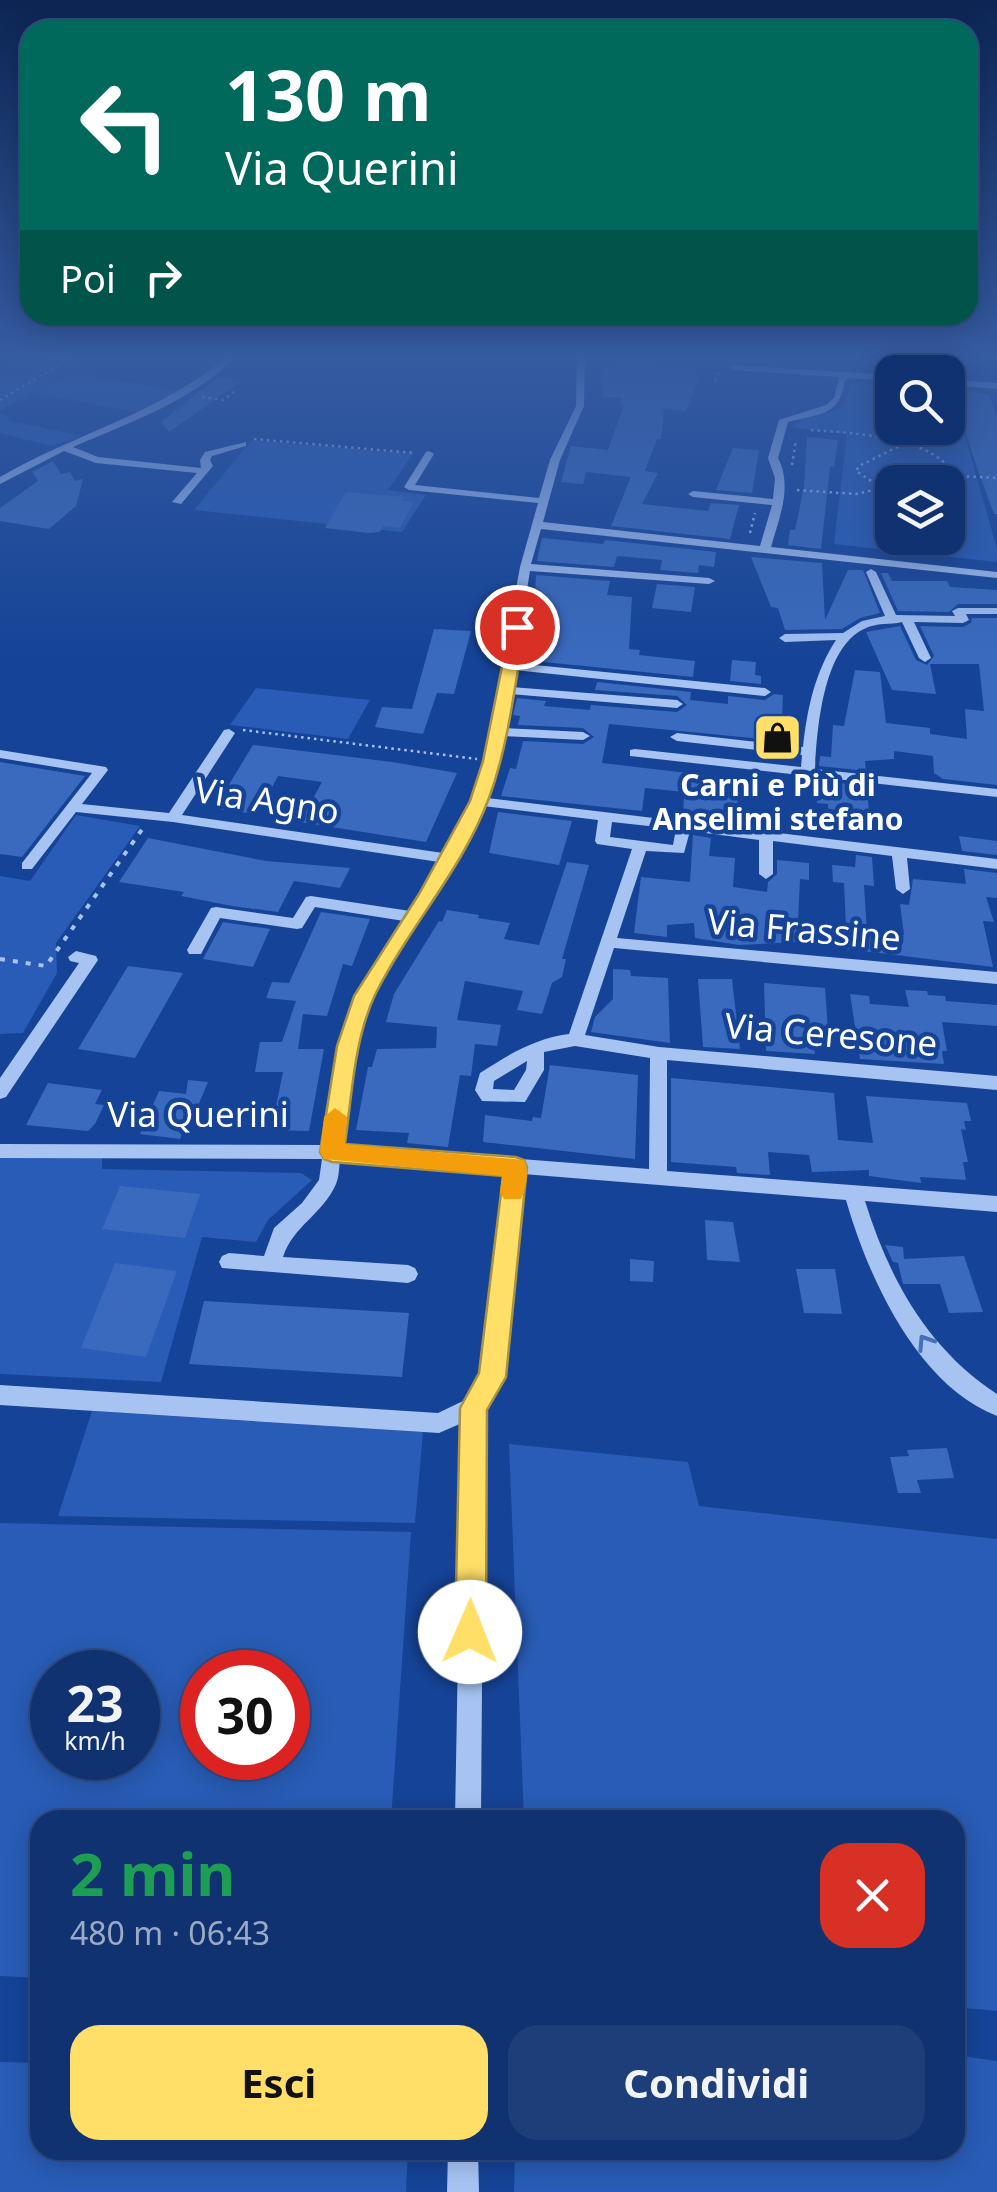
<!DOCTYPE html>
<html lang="it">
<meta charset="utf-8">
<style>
:root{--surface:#103271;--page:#1e3e79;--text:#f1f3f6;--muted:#9caac3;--line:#304d84;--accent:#ffdf68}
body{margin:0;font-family:"Noto Sans",sans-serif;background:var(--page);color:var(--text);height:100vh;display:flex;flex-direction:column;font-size:38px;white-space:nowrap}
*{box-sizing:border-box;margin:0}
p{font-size:32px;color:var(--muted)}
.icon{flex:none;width:55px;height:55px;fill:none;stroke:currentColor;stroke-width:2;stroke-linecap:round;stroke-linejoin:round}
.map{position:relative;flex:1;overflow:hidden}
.panel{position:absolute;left:30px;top:1810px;width:935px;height:350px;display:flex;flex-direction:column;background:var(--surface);border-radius:30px;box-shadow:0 5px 25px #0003,0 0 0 2px var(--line)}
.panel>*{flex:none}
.banner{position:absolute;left:20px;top:20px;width:958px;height:305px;border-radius:30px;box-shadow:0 5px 25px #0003,0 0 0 2px var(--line);background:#00695c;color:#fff;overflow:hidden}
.fabs{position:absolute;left:875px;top:355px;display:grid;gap:20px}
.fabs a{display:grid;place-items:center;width:90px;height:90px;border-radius:20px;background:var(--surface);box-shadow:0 5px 25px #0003,0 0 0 2px var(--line);font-size:50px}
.speed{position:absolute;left:30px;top:1650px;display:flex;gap:20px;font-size:50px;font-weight:700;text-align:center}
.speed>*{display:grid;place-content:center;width:130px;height:130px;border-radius:50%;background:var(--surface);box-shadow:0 5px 25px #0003,0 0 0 2px var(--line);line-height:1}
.speed small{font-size:25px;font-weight:400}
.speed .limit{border:15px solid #d22;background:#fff;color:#111}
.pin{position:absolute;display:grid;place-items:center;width:85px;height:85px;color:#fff;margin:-42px;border:5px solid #fff;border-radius:50%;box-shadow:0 2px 10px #0007}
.me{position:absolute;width:110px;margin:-55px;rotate:1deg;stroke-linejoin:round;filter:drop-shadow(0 0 8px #0008)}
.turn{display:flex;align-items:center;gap:35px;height:210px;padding:0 40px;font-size:45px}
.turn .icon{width:130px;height:130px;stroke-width:2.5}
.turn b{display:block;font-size:70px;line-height:85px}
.then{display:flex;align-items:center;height:95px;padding:0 40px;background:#0003;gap:20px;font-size:38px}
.round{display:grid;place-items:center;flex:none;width:105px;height:105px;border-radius:30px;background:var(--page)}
.overview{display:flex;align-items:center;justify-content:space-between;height:170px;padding:0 40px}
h1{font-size:60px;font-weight:700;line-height:75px;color:#1e9e55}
.primary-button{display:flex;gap:20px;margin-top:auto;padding:20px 40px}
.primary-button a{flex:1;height:115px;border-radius:30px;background:var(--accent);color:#111;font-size:40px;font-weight:700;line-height:115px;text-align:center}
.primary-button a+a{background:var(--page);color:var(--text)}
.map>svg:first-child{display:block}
</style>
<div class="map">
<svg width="997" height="2192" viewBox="0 0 997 2192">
<rect width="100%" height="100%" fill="#154397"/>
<path fill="#285cb6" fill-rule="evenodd" d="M32,355h68l-100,56v-40z
M73,372l106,19 -38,22 -107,-20z
M850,382l42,3v43h56v-39l4,1 45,159v13l-163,-18 13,-110 -55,-7c19,-26 56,2 58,-45zM892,482h56v56h-56z
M0,414l10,2 -4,4 76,16 -30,10 -52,-13z
M252,440l161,14 -25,36 38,5 -24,37 -208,-22z
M256,688l114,12 -22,39 -118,-14z
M76,815l64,11 -84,117 1,30 -34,60 -23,1v-158l30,5z
M0,1158h102v11l199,4 11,7 -44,40 -12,22 -54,-5 -41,145 -161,-8z
M92,1411l331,21 -8,91 -357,-7z
M509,1444l179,18 11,44 298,33v472l-42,-4v-187h-431z
M0,1523l411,9 -20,288h-351v158l-40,-2zM52,1672h86v86h-86zM202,1672h86v86h-86z
M955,2055l42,6v131h-483l1,-42h440z
M0,2062l40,1v87h368l-2,42h-406z"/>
<path fill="#396abd" d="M626,360l30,2 -1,5 41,3 -1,8h5l-14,33 -22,-2 -3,30h-4l-12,32 13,2 -16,31 66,7 3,-8 28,2 -9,34 -119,-13 20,-49 -45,-5 -3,12 -22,-2 10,-36 37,4 16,-45h-4l2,-8h-20l-1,-29 13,1 1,-5h10z
M218,377l25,3 -74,52 -8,-10z
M952,389l37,6 8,22v97h-3l-16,-43z
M807,437l31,3 -4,27h-4l-9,82 -33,-4 2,-15h5l9,-43z
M733,448l26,2 -7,43 -36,-3z
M53,461l8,13 9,-2 5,9 8,-2 -7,27 -27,23 -49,-8v-13l38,-27 -6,-9z
M346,492l58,5 -2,4 12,1 -14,26 -17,-2 -3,6 -11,1 -44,-5z
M542,538l61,6 2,-4 111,12 -2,15 -15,-2 -1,8 -38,-3 2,-10 -45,-4 -3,11 -77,-6z
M751,557l71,6 3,57 23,-50h15l17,43 -20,5 -18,11 -57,1 -7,-22 -7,-1z
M881,573h7l4,8h55l3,6 47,3v14h-39l-9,8 -51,-1z
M536,575l74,6 -3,14 25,2 -3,52 11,1 -1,5 56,6 -2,16 -169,-17 8,-21z
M657,584l38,3 -4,25 -39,-4z
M972,618h25v167l-54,-6 -9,-6 -1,-17 -39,-5v8l-29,2 1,10 -47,-5 1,-10 11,1 2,-32 11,1 11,-56 25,2 6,51 44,5v6l37,5 -2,-30 19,2 -5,-47h-49l6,30 -44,-4 -26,-58 34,-6 16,34 11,5 7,-9 -14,-30 43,1 8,-4z
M434,629l37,2 -17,63 -17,-1 -14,41 -48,-7 7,-20 30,2z
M732,660l24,2 -1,13 6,1v8l-31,-3z
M597,682l94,10 -1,8 38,4v-8l37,4 9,-6 9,1 -2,46 -172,-17 -7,39 137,16 -3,45 -53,-6 1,-26 -39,-4 -3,23 -141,-15 9,-28 6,1 7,-28 60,3 11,-7 -11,-9 -65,-3 2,-9 -7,-1 4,-17 29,3 -2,5 46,4 1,-5 86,7 10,-7 -10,-9 -82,-6z
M253,745l139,17 65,11 -31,69 -126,-20 22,-40 -44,-6 -20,38 -44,-5z
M0,762l85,14 -63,81 -22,-3z
M818,781l49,5 2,28 -41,-5v-5l-11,-1z
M498,812l74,9 -13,44 -70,-12z
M693,835l18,3 -2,18 26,2 -2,29 34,5 1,-10 9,-8v-14l32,3v17l-9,-1 -3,63 -58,3 -44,-7 -1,-15 -27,2v12l-33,-4 7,-56 49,5z
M959,836l38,5v14l-35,-4z
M148,838l118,23 84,7 -10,20 -46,-7 -16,31 -46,-6 -51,-10 3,-4 -65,-10z
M856,855l16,2 2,29 -10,-1 3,47 37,3 -4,-31 9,1 4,-26 53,5 -2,-15 33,4v25l-11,-1 8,25 -11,-1 10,46 -146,-18 -3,-66 -11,-1 -1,-17 23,2z
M567,862l22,3 -27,94h4l-4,18 -10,6 -10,31 -25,-4 6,-19 -58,-10 -8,39 44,5 -4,21 -22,-2 -4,32 -11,-1 -12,72 -41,-4 2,-10 -53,-3 12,-63h4l5,-18 59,-1 1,-21 -51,-5 8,-28 45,-73 3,1 5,-12 32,5 -1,3 32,5 -6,16 35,6z
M321,912l49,7 -18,47 -9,-2 -16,52 -24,-2 -5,35h26l-15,82 -38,-1 12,-58h-28l5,-30h22l14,-41 -30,-3 6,-16 17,1z
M223,922l47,7 -17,38 -50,-8z
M128,966l55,7 -48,85 -57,-9z
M613,969l17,1 1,6 37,2 2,65 -79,-11 4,-15 18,-18z
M698,979h34l8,70 -37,-2z
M764,983l61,5 3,42 -16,-1 3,25 -49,-3z
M905,990l22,1 1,4 17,1 1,5 51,4v21l-55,-4 5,29h-5l2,13 -84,-5 -10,-65 19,2 1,8 39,3z
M550,1065l88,10 -3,84 -152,-17 2,-27 47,6 1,-4 8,1z
M671,1078l163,15 4,47 35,3 -7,-47 101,7 4,18h-7l2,9 -5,-1 7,33h-5l3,18 -46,-3 1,6 -52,-7v-6l-57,2 -3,-17 -41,-3 2,23 -33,-2 -1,-6 -65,-5z
M188,1080l20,2 -21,50 -4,-1 -3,8 -40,-5 19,-43 27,3z
M48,1083l54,7 -7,14 9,1 -9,19 -7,7 -62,-6z
M120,1186l80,8 -15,44 -83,-9z
M705,1220l28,2 7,40 -33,-2z
M885,1245l18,2 1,12 60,-3 19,56 -34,1 -9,-29h-37l-5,-21 -5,-1z
M630,1259l24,2 -1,21 -23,-1z
M115,1263l62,8 -31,86 -65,-9z
M796,1269h39l7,45 -38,-1z
M204,1301l205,12 -7,64 -213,-13z
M947,1448l7,30 -37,2 4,13h-23l-8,-36 19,-1 -2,-6z"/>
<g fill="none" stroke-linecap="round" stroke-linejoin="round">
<path stroke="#a6c3f2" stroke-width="2.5" stroke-dasharray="2.5 4" stroke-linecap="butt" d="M715,381l5,-12
M202,397l21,3 12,-9
M0,400l75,-45
M811,430c40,3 148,6 147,64 0,9 -7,21 -10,30
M254,439l160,14
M792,465l4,-25
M896,482l45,-7 56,3
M892,484l-10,4 10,4
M882,488l-26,-17 3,-5 77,-38
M797,490l59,4 26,-6
M750,533l5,-20
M894,553l2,-6 19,-1 17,-8
M243,730l234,29"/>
<path stroke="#a6c3f2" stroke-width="4" stroke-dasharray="5 8" stroke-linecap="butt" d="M0,959l46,7 97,-138"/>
<path fill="#a6c3f2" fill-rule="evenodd" d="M229,355h9c-46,46 -107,67 -165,92l25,10 103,11 -1,-8 5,-8 41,-10v4l-34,10 -2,4 3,6 -32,38 -9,-2 25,-29 -101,-10 -32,-12 -64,33v-7c76,-44 161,-64 229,-122z
M577,355h8l-1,51 -24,54 -17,62 217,24 12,-41 -79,-8 -5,-3 5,-3 80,8 2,-21 -7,-20 11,-38 47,-15 8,-7 5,-21 -107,-7 -3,-5 163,10v6l-43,-3 -4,2c-5,37 -25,33 -57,42l-10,36c15,29 1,60 -7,89l226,25v6l-456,-49 -10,35 178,14 6,3 -6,3 -179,-13 -15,92 250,25 6,4 -6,4 -251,-26 -3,17 166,13 6,4 -6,4 -167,-14 -6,34 79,4 7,4 -7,4 -80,-4 -4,25 -12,37 510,61v10l-90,-11 3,31 -7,5 -7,-5 -4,-33 -119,-15v33l-7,5 -7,-5v-34l-69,-9 -6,22 -38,-2 -29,87 380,34v12l-383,-36 -29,87 74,12 338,29v14l-330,-30v111l330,25v16l-132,-11c24,78 63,148 132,193v22c-80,-31 -129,-139 -151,-216l-323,-26 -21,203 -18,32 -3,411h-26l7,-397 -23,10 -439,-28v-20l438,28 27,-13 17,-26 23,-201 -165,-13c-1,8 -1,17 -4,24 -13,30 -43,42 -53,73l125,8 7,3 3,6 -3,6 -7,3 -186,-15 -3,-6 3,-6 7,-3 35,3 10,-28 28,-25 17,-23 3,-21 -322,-1v-14l324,1 10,-71 22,-79 48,-74 -89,-14 -13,21 -5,1 -77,-11 -19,36h-12l-2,-4 24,-42 5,-1 77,11 13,-21 5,-1 99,15 29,-49 -266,-40 -97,-10 -44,57h-10v-6l70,-90 -92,-15v-8l106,17 2,3 -26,34 87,9 55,-83 5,-1 6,4 -53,82 261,38 29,-52 13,-40 35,-194 18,-64 -129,-13 -5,-3 22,-35 3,-1 5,3 -19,31 124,13 11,-38 26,-54zM483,806l115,14 -3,21 2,3 35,5 -63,185c-34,4 -61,21 -89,39l-5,17 7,11 43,1 19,-32v-18l31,-6 75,12 -1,111 -307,-24 10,-71 20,-78 63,-101zM612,822l64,7 -3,16 -63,-8zM527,1061l-1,9 -12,20 -21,-1 1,-8z
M891,355l106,1v4l-102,-3z
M948,379l49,4v6l-49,-4z
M871,569l5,3 20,43 59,1 -3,-5 6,-3h39v6h-31l3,6 -6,3 -49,-1 17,36 -6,4 -6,-4 -17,-36c-12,3 -25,0 -38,7 -41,19 -47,100 -49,140l182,20v8l-367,-41v-6l5,-1 166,18 1,-12 -125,-14 -7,-4 7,-4 126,14c4,-38 12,-75 33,-107l-51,2 -6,-4 6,-4 58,-1 19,-12 23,-5 -19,-44z
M76,951l20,5 2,4 -92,137 -6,2v-21l79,-115 -9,-2 -2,-4z
M448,2150h30l1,42h-32z"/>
</g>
<defs><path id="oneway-chevron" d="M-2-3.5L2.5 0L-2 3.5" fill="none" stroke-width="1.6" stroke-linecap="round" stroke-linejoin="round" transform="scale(2.5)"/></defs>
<use stroke="#4870b7" href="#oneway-chevron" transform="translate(925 1342) rotate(-123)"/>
<linearGradient id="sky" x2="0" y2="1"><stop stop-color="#0c2553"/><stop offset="0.54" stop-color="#355ba1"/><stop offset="1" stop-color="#355ba1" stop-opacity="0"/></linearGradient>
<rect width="997" height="662" fill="url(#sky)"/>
<path fill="#ffdf68" stroke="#a69144" stroke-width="2.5" d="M517,622l8,5c-10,56 -16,117 -36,171 -26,71 -81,130 -114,197 -21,45 -23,100 -30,149l171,13 8,3 3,7 -21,210 -19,33 -1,222 -5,12 -11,4 -11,-4 -4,-12 5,-224 19,-35 24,-197 -171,-14 -8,-3 -4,-7 17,-106 17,-50 65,-102 51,-93 13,-40 27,-134z"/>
<path fill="#f59e0b" d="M335,1108l12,9 -2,27 179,16c6,11 2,28 -3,39h-17l-4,-7 2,-16 -178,-17 -4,-7 4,-35z"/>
<defs>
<symbol id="shop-square" viewBox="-11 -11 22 22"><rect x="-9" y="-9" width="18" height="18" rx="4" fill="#ffdf68" stroke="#154397"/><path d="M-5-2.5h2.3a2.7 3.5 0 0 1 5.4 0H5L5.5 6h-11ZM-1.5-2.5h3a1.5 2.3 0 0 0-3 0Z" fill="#111"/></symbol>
</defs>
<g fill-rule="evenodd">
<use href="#shop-square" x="750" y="710" width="55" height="55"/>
</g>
<g text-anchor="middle" stroke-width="9" stroke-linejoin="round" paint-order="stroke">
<g font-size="30" font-weight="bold" fill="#fff" stroke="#154397">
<text x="778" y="796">Carni e Più di<tspan x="778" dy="34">Anselimi stefano</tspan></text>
</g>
<g font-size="35" fill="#fff" stroke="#154397">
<text transform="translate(267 801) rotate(9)" y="12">Via Agno</text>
<text transform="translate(804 930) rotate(5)" y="12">Via Frassine</text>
<text transform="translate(831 1035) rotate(5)" y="12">Via Ceresone</text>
<text x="198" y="1127">Via Querini</text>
</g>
</g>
</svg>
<div class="fabs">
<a><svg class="icon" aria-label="search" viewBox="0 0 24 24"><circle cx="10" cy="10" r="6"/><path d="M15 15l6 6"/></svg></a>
<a><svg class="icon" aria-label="layers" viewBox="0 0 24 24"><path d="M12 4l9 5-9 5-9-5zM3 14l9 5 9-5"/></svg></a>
</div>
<div class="speed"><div>23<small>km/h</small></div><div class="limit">30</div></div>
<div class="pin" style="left:517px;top:627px;background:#d93025"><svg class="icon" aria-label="arrive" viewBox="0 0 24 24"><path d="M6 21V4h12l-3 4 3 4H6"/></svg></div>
<svg class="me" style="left:470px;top:1632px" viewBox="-20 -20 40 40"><circle r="19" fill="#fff"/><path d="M0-13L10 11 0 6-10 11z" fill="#ffdf68"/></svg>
<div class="banner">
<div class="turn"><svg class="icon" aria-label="left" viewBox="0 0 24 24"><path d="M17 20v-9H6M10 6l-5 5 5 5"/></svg><div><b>130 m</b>Via Querini</div></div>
<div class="then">Poi<svg class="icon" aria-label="right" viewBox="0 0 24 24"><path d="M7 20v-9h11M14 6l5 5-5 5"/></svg></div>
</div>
<section class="panel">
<div class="overview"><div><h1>2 min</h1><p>480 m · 06:43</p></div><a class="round" style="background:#d93025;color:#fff"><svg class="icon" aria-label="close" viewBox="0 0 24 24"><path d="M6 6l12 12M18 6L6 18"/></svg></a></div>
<div class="primary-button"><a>Esci</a><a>Condividi</a></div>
</section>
</div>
